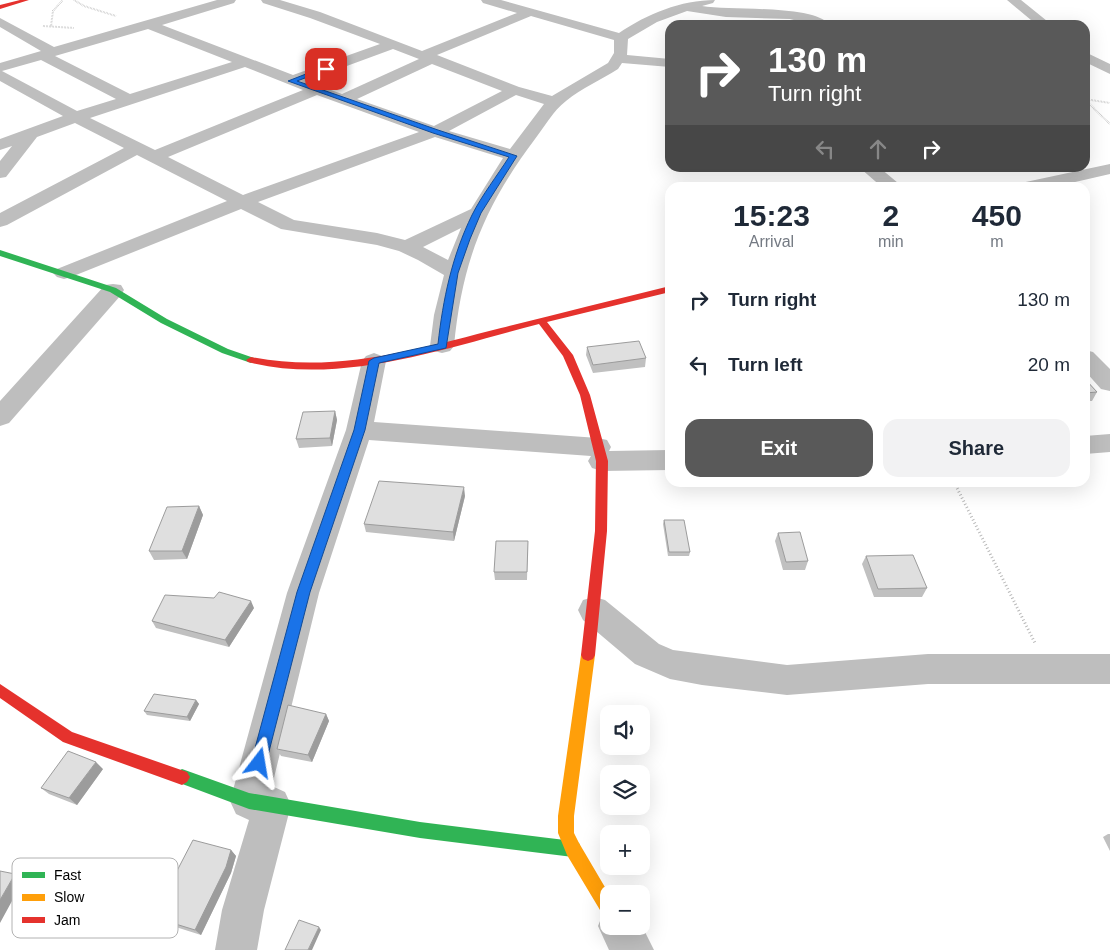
<!DOCTYPE html>
<meta charset="utf-8">
<style>
:root{--surface:#fff;--page:#f2f2f3;--text:#1f2937;--muted:#747a83;--accent:#595959}
body{margin:0;font-family:Helvetica,sans-serif;background:var(--page);color:var(--text);height:100vh;display:flex;flex-direction:column;font-size:19px;white-space:nowrap}
*{box-sizing:border-box;margin:0}
p{font-size:16px;color:var(--muted)}
.icon{flex:none;width:28px;height:28px;fill:none;stroke:currentColor;stroke-width:2;stroke-linecap:round;stroke-linejoin:round}
.map{position:relative;flex:1;overflow:hidden}
.panel{position:absolute;left:665px;top:182px;width:425px;height:305px;display:flex;flex-direction:column;background:var(--surface);border-radius:15px;box-shadow:0 5px 20px #0002}
.panel>*{flex:none}
.top-card{position:absolute;left:665px;top:20px;width:425px;height:152px;border-radius:15px;box-shadow:0 5px 20px #0002;background:#595959;color:#fff;overflow:hidden}
.fabs{position:absolute;left:600px;top:705px;display:grid;gap:10px}
.fabs a{display:grid;place-items:center;width:50px;height:50px;border-radius:10px;background:var(--surface);box-shadow:0 5px 20px #0002;font-size:25px}
.pin{position:absolute;display:grid;place-items:center;width:42px;height:42px;color:#fff;margin:-21px;border-radius:10px;box-shadow:0 2px 8px #0006}
.me{position:absolute;width:55px;margin:-28px;rotate:14deg;stroke-linejoin:round;filter:drop-shadow(0 0 4px #0008)}
.turn{display:flex;align-items:center;gap:18px;height:105px;padding:0 20px;font-size:22px}
.turn .icon{width:65px;height:65px;stroke-width:2.5}
.turn b{display:block;font-size:35px;line-height:42px}
.lanes{display:flex;align-items:center;height:48px;padding:0 20px;background:#0003;justify-content:center;gap:25px;direction:ltr}
.lanes .off{opacity:.35}
.eta{display:flex;justify-content:space-evenly;align-items:center;height:85px;text-align:center}
.eta b{font-size:30px;font-weight:800;line-height:35px}
.action{display:flex;gap:10px;margin-top:auto;padding:10px 20px}
.action a{flex:1;height:58px;border-radius:15px;background:var(--accent);color:#fff;font-size:20px;font-weight:800;line-height:58px;text-align:center}
.action a+a{background:var(--page);color:var(--text)}
ul{padding:0;list-style:none}
li{display:flex;align-items:center;gap:15px;height:65px;padding:0 20px}
li div{flex:1}
li b{display:block;font-size:19px}
li em{font-style:normal}
.map>svg:first-child{display:block}
</style>
<div class="map">
<svg width="1110" height="950" viewBox="0 0 1110 950">
<rect width="100%" height="100%" fill="#fff"/>
<g fill="none" stroke-linecap="round" stroke-linejoin="round">
<path stroke="#b9b9b9" stroke-width="2" stroke-dasharray="0.5 1" stroke-linecap="butt" d="M74,0l10,6 32,10
M43,26l31,2
M51,26l2,-15 10,-11
M1085,99l25,4
M1085,100l25,24"/>
<path stroke="#b9b9b9" stroke-width="3" stroke-dasharray="1 2.5" stroke-linecap="butt" d="M954,482l81,161"/>
<path fill="#bebebe" fill-rule="evenodd" d="M217,0h19l-2,3 -72,22 131,50 87,-31 -70,-26 -47,-15 -2,-3h19l40,12 102,39 95,-38 -34,-10 -2,-3h20l118,33c28,-19 62,-33 96,-33l-2,3 -11,3c28,5 111,-2 128,19h-17l-23,-6 -64,-2 -39,-6 -30,11 -29,17 -1,16 43,4v8l-48,-4 -4,6c-17,11 -36,19 -52,32 -13,10 -21,25 -31,38 -51,68 -73,123 -81,207l-4,5 -8,2 -8,-2 -4,-5 4,-31 10,-40 -26,-15 -19,-9 -22,-6 -96,-16 -40,-20 -170,68 -7,2 -7,-2 -4,-4 4,-4 170,-68 -90,-46 -130,70 -7,2v-14l124,-65 -49,-25 -38,14 -31,40 -6,1v-17l12,-15 -12,4v-11l63,-23 -63,-35v-18l41,-12 -41,-24v-9l54,29zM531,16l83,24v13l-6,10 -56,33 -33,-9 -82,-32zM148,29l84,33 -102,32 -75,-38zM393,49l26,10 -77,35 -36,-13zM41,60l75,39 -39,12 -75,-40zM432,64l70,27 -68,35 -77,-27zM245,67l58,23 -148,60 -65,-32zM317,95l102,37 -176,63 -75,-38zM516,95l28,9 -34,45 -61,-18zM435,137l68,21 -32,51 -66,31 -28,-7 -83,-13 -36,-18zM461,228l-13,32 -25,-13z
M1007,0h14l31,25h-15z
M1085,52l25,12v10l-25,-12z
M1110,164v10l-61,14h-37l3,-4 6,-1z
M860,168h20l24,20h-21z
M113,284l8,1 3,5 -3,5 -112,128 -9,3v-25l105,-116z
M1085,350l8,2 17,17v22l-9,-2 -16,-18z
M374,353l8,3 4,5 -12,61 224,16 9,2 4,7 -2,4 61,-1v20l-68,1 -10,-3 -4,-7 3,-5 -222,-16 -50,153 -47,193 13,6 6,13 -27,105 -7,40h-42l7,-40 27,-90 -13,-6 -6,-13 57,-208 59,-163 16,-69 4,-5z
M1110,434v18l-25,2v-18z
M594,597l11,3 54,44 14,6 114,15 141,-11h182v30h-182l-141,11 -85,-10 -32,-6 -35,-15 -52,-44 -5,-10 5,-10z
M609,909v17h32v-2l13,26h-45l-11,-24 6,-15z"/>
<path fill="#30b455" fill-rule="evenodd" d="M0,250l116,38 51,31 61,30 26,9 2,2 -5,3 -29,-10 -61,-30 -51,-31 -110,-36z
M182,769l67,24 171,29 153,19 6,2 2,6 -2,6 -6,2 -153,-19 -171,-29 -72,-27 -3,-5 3,-5z"/>
<path fill="#ff9f0a" fill-rule="evenodd" d="M588,649l5,2 2,4 -21,161v17l5,10 30,51v23l-6,-2 -36,-60 -9,-22v-17l23,-161 2,-4z"/>
<path fill="#e5322d" fill-rule="evenodd" d="M20,0h9l-29,9v-4z
M670,286v6l-123,30 26,33 17,40 18,66 -1,70 -12,124 -2,4 -5,2 -5,-2 -2,-4 14,-124 1,-70 -16,-66 -17,-39 -24,-32c-91,23 -198,62 -291,38l-2,-2 5,-3c84,17 168,-8 250,-29 56,-14 113,-28 169,-42z
M0,684l72,48 115,40 3,5 -3,5 -5,3 -119,-43 -63,-44z"/>
</g>
<path fill="#c0c0c0" d="M587,347l59,11 -1,9 -52,6 -7,-18z
M1085,379l12,13 -5,9h-7z
M335,411l2,9 -5,26 -33,2 -3,-9z
M465,496l-11,45 -88,-9 -2,-8z
M199,506l4,9 -16,44 -33,1 -5,-9z
M664,520l26,32 -1,4h-21l-5,-32z
M778,533l30,28 -3,9h-22l-8,-29z
M528,541l-1,39h-32l-1,-8z
M866,556l61,32 -5,9h-48l-12,-33z
M254,608l-25,39 -73,-19 -4,-7z
M196,700l3,4 -9,17 -43,-6 -3,-4z
M326,714l3,7 -17,41 -31,-6 -4,-7z
M103,769l-26,36 -28,-11 -8,-6z
M1108,834h2v17l-7,-14z
M231,850l5,6 -5,17 -30,62 -41,-13 -7,-5z"/>
<path fill="#9c9c9c" d="M335,411l2,9 -5,26 -2,-8z
M464,487l1,9 -11,45 -1,-9z
M199,506l4,9 -16,44 -5,-8z
M251,601l3,7 -25,39 -4,-7z
M196,700l3,4 -9,17 -3,-4z
M326,714l3,7 -17,41 -4,-7z
M96,762l7,7 -26,36 -8,-7z
M231,850l5,6 -5,17 -30,62 -6,-5z
M15,874l9,5 -24,44v-23z
M319,927l2,3 -9,20h-4z"/>
<path fill="#dfdfdf" stroke="#9c9c9c" d="M639,341l7,17 -53,7 -6,-18z
M1085,379l12,13 -12,1z
M335,411l-5,27 -34,1 7,-27z
M379,481l85,6 -11,45 -89,-8z
M199,506l-17,45h-33l18,-44z
M664,520h20l6,32h-21z
M800,532l8,29 -22,1 -8,-29z
M496,541h32l-1,31h-33z
M913,555l14,33 -49,1 -12,-33z
M219,592l32,9 -26,39 -73,-19 13,-26 49,3z
M154,694l42,6 -9,17 -43,-6z
M288,705l38,9 -18,41 -31,-6z
M68,751l28,11 -27,36 -28,-10z
M193,840l38,10 -5,17 -31,63 -42,-13z
M0,871l15,3 -15,26z
M299,920l20,7 -11,23h-23z"/>
<path fill="#1a73e8" stroke="#114b97" d="M324,67l5,2 -32,12 141,49 79,26 -36,57 -11,26 -12,34 -12,75 -67,15 -14,67 -55,162 -44,171 -2,5 -5,3 -5,-3 -3,-5 46,-171 57,-162 15,-69 5,-3 64,-14c5,-45 14,-88 34,-129 10,-20 25,-39 37,-58l-76,-24 -145,-52z"/>
<rect x="12" y="858" width="166" height="80" rx="8" fill="#fff" stroke="#b2b2b2" stroke-width="1"/>
<rect x="22" y="872" width="23" height="6" fill="#30b455"/>
<rect x="22" y="894" width="23" height="7" fill="#ff9f0a"/>
<rect x="22" y="917" width="23" height="6" fill="#e5322d"/>
<g font-size="14" fill="#000">
<text x="54" y="880">Fast</text>
<text x="54" y="902">Slow</text>
<text x="54" y="925">Jam</text>
</g>
</svg>
<div class="fabs">
<a><svg class="icon" aria-label="sound" viewBox="0 0 24 24"><path d="M4 9h4l5-4v14l-5-4H4zM17 9q2 3 0 6"/></svg></a>
<a><svg class="icon" aria-label="layers" viewBox="0 0 24 24"><path d="M12 4l9 5-9 5-9-5zM3 14l9 5 9-5"/></svg></a>
<a>+</a>
<a>−</a>
</div>
<div class="pin" style="left:326px;top:69px;background:#d93025"><svg class="icon" aria-label="arrive" viewBox="0 0 24 24"><path d="M6 21V4h12l-3 4 3 4H6"/></svg></div>
<svg class="me" style="left:259px;top:763px" viewBox="-20 -20 40 40"><path d="M0-17L14 15 0 8-14 15z" fill="#1a73e8" stroke="#fff" stroke-width="4"/></svg>
<div class="top-card">
<div class="turn"><svg class="icon" aria-label="right" viewBox="0 0 24 24"><path d="M7 20v-9h11M14 6l5 5-5 5"/></svg><div><b>130 m</b>Turn right</div></div>
<div class="lanes"><svg class="icon off" aria-label="left" viewBox="0 0 24 24"><path d="M17 20v-9H6M10 6l-5 5 5 5"/></svg><svg class="icon off" aria-label="ahead" viewBox="0 0 24 24"><path d="M12 20V5M6 11l6-6 6 6"/></svg><svg class="icon" aria-label="right" viewBox="0 0 24 24"><path d="M7 20v-9h11M14 6l5 5-5 5"/></svg></div>
</div>
<section class="panel">
<div class="eta">
<div><b>15:23</b><p>Arrival</p></div>
<div><b>2</b><p>min</p></div>
<div><b>450</b><p>m</p></div>
</div>
<ul>
<li><svg class="icon" aria-label="right" viewBox="0 0 24 24"><path d="M7 20v-9h11M14 6l5 5-5 5"/></svg><div><b>Turn right</b></div><em>130 m</em></li>
<li><svg class="icon" aria-label="left" viewBox="0 0 24 24"><path d="M17 20v-9H6M10 6l-5 5 5 5"/></svg><div><b>Turn left</b></div><em>20 m</em></li>
</ul>
<div class="action"><a>Exit</a><a>Share</a></div>
</section>
</div>
